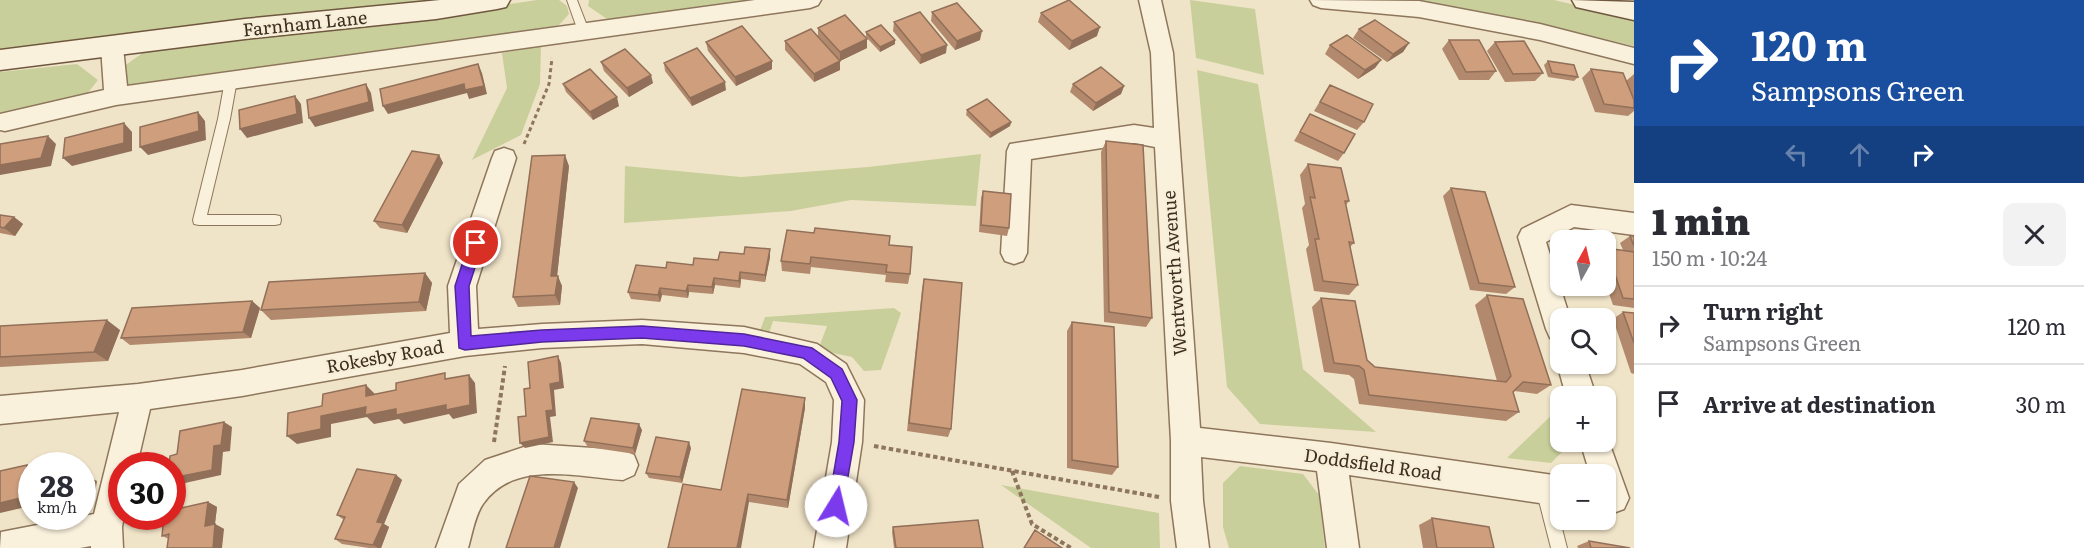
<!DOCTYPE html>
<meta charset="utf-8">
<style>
:root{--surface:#fff;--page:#f2f2f3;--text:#2b2b33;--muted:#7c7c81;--line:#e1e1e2}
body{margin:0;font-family:Literata,serif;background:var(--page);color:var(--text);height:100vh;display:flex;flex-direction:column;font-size:22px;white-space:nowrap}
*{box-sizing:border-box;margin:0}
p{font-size:20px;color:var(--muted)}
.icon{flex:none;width:33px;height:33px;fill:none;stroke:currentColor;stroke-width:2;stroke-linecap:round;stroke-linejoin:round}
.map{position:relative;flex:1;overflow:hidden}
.side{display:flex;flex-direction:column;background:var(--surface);width:450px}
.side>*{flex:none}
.hud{background:#1a4fa0;color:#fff;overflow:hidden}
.needle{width:39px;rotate:8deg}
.tools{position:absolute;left:1550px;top:230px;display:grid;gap:12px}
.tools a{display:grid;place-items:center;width:66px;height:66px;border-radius:12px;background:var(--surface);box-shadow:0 2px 4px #0004;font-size:30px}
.speed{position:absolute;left:18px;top:452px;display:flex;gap:12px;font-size:30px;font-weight:700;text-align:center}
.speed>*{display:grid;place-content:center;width:78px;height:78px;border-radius:50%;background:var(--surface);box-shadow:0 2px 4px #0004;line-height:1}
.speed small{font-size:15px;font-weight:400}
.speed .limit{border:9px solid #d22;background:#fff;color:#111}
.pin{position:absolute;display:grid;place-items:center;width:51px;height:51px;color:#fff;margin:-26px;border:3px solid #fff;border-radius:50%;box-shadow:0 2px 6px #0007}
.me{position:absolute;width:66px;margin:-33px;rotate:9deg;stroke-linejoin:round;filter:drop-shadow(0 0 4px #0008)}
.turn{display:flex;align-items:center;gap:21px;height:126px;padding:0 18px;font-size:27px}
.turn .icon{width:78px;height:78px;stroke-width:2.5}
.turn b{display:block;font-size:42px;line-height:51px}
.lanes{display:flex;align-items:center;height:57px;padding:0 18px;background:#0003;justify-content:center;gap:30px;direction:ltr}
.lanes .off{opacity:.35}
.round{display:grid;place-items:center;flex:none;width:63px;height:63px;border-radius:12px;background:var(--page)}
.head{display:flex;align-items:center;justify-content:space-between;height:102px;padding:0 18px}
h1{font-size:36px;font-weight:800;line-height:45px}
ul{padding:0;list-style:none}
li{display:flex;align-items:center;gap:18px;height:78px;padding:0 18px;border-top:2px solid var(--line)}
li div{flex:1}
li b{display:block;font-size:22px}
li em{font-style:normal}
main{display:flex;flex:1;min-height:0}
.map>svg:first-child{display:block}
</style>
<main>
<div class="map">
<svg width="1634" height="548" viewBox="0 0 1634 548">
<rect width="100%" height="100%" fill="#f0e4c8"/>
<path fill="#c9cf9b" d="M0,0h475l-475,53z
M537,0h22l8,6 2,8 -10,11 -12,4 -393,57 -27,-2 -4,-17 25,-18 279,-33z
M589,0h186l-150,23 -18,-4 -19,-13z
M1190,0l65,9 9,66 -68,-17z
M1398,0h156l80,19v27l-106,-24z
M541,46l-1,38 -19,51 -49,25 35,-72 -5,-35z
M77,64l21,16 -15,19 -83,20v-47z
M1197,70l61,14 45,285 73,63 -116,-8 -33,-37z
M981,154l-5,52 -125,-6 -60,11 -167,12 1,-57 116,11 127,-10z
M894,308l7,5 -20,57 -17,1 -12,-14 -34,-7 9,-24 -54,-5 -7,22 -10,-1 9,-25z
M1560,407v34h13l-22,22 -44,-5z
M1240,466l63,8 16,21 6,53h-96l-6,-21v-44z
M1001,485l158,28 1,35h-69z"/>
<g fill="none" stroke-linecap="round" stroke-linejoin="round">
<defs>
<path id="lane" d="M567,0h10l12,31 -2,3h-8z
M231,76l6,4 -7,39 -23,96h68l5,1 1,4 -1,4 -5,1h-76l-5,-1 -1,-4 25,-101 7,-39z
M1544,481l5,3 3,5 15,59h-16l-15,-59 3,-5z"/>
<path id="street" d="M755,0h66l-3,5 -8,3 -694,97 -111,26 -5,-1v-16l104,-24 -3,-43 3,-6 8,-2 8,2 3,6 4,39z
M1139,0h22l12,53 27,375 131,15 229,33v30l-211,-31 10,73h-32l-10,-77 -116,-14 2,44 6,47h-32l-6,-47v-60l-16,-294 -21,-4 -103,16 -4,94 -4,8 -9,3 -9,-3 -4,-8 6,-102 3,-7 124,-19 20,3 -3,-75z
M1310,0l109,1 121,23 94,24v16l-94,-24 -121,-23 -98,-9 -8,-3z
M504,148l9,3 3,7 -40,128 2,43 64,-5 100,-4 102,7 73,17 29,20 18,36 -2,42 -16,106h-32l18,-106 2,-42 -8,-18 -26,-18 -56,-11 -102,-9 -100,4 -77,8 -223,40 -92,13 -13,56h-15v51h2l-2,11 1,21h-32v-2l-11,2h-80l1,-16 93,-18 25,-102 -119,12v-28l138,-12 104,-14 208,-37 -2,-47 44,-128 3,-7z
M1571,205l63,8v22l-60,-8 -28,15 24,76h-10v23l-10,-3 -4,-9 -28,-92 4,-8z
M1560,356v7h25l11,33h-30l-9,-33z
M1605,431l24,67 -5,11 -11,4 -8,-3v-36h-15l-10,-33h25z
M533,444l90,6 11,5 4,10 -4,10 -11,5c-46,-3 -109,-21 -140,24 -8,11 -11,31 -15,44h-32l23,-64 26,-24z"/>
<path id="secondary" d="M440,0h70l-4,7 -9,2 -61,10 -191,20 -245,31v-20l245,-31z
M1572,0l62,2v18l-58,-13z"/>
</defs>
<use href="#lane" stroke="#8d765c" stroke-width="2"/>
<use href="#street" stroke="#8d765c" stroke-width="3"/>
<use href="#secondary" stroke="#6f573f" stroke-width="3"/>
<path stroke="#8d765c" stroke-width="3" stroke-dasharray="4 3" stroke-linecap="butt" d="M524,144l25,-60 3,-26"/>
<path stroke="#8d765c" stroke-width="4" stroke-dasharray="4.5 3" stroke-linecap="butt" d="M494,442l11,-76
M874,446l285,51
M1012,471l20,53 39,24"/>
<use href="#lane" fill="#faf1dc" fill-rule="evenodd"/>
<use href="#street" fill="#faf1dc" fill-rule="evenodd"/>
<use href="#secondary" fill="#faf1dc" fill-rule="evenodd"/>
</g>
<path fill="#b2896c" d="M932,12l48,28 -25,10 -24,-29z
M1041,13l56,23 -28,14 -31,-28z
M894,22l52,31 -26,11 -27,-33z
M818,28l49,20 -27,13 -22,-25z
M1359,29l50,14 -6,9 -16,10 -34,-24z
M866,32l29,8v4l-15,8 -14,-15z
M1449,40l47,31 -7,9h-30l-17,-31z
M785,41l55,20v9l-26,12 -29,-32z
M706,42l66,19v8l-36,17 -28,-35z
M1495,42l48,31 -8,8 -30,1 -18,-31z
M1330,45l51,15 -6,8 -17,11 -33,-25z
M1548,61l30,16 -4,4 -26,-4 -4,-12z
M601,62l52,21 -24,14 -25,-26z
M664,63l62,27 -34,16 -27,-35z
M1591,69l35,12 8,-7v37l-6,5 -33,-4 -13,-34z
M563,84l56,22 -26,14 -27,-28z
M1073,84l51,2 -3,8 -28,17 -23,-19z
M1330,85l34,37 -7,8 -43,-19z
M967,110l44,12 -1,4 -20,12 -24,-23z
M1310,114l34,39 -6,8 -44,-20z
M1106,141l46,177 -6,9 -42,-5 -3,-170z
M439,155l4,8 -36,70 -27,-5 -6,-7z
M1308,164l41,37 -3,4 8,38 -4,4 8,38 -9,10 -35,-4 -8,-42 3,-4 -7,-37 3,-4 -5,-29z
M569,166l-12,110 5,10 -2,19 -42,2 -5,-10z
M1451,188l64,99 -9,7 -36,-4 -27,-94z
M983,191l26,37 -2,8 -28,-4 2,-34z
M0,215l14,2 9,7 -8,12 -15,-3z
M1630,236h4v72l-21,-3 -8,-23v-33l1,-1 17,2 -3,-7z
M889,245l21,29 -2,10 -23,-2 1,-7 -75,-8 -1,7 -28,-3 -1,-10z
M770,257l-5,25 -24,-3 -1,9 -25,-3 -2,9 -24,-2 -1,6 -26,-3 -2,7 -29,-3 -3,-7 38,-24 27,-3 25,-5z
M425,273l7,10 -6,28 -155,9 -10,-10z
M924,279l27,150 -3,8 -41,-6 15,-142z
M1487,295l64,90 -14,9 -23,-3 -1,1 6,20 -13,9 -147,-17 -5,-25 -5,-4 -25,-3 -12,-65 9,-9 46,62 8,7 122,14 -22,-76z
M252,301l8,7 -9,30 -121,7 -9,-7z
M1623,312l11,1v61l-3,-1 -18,-54z
M1072,322l46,145 -6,8 -45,-7v-137z
M0,326l120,4 -12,31 -108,6z
M805,398v10l-17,100 -39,-6 -28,-12z
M642,430l-7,24 -47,-7 -4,-6z
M691,448l-9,35 -33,-5 -3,-5z
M396,475l6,5 -18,44 5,3 -8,21h-12l-27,-4 -7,-5 9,-19 -7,-5z
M208,502l9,5 -2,17 9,5 -55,10 -7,-3z
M1432,518l62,30h-71l-4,-23z
M893,527l90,21h-89l-2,-16z
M1589,541l41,7h-52l-1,-2z"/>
<path fill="#916f58" d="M1100,27l-3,9 -28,14 3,-9z
M982,31l-2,9 -25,10 2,-9z
M867,39v9l-27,13v-9z
M895,40v4l-15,8v-5z
M1409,43l-6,9 -16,10 6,-8z
M947,45l-1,8 -26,11 1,-9z
M1381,60l-6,8 -17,11 7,-9z
M772,61v8l-36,17 -1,-9z
M840,61v9l-26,12v-8z
M478,64l4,9 5,21 -18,5 -2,-6 -79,21 -5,-8 81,-22z
M651,75l2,8 -24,14 -2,-9z
M725,82l1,8 -34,16 -2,-8z
M366,84l5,9 3,18 -59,16 -6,-9z
M1124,86l-3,8 -28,17 3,-8z
M295,96l6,8 2,19 -56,15 -7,-9z
M617,97l2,9 -26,14 -3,-8z
M198,112l7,9 1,19 -58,15 -8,-8z
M1011,122l-1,4 -20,12 1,-5z
M124,123l8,9v19l-60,15 -9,-8z
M48,136l8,8 -5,22 -51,9v-10z
M439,155l4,8 -36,70 -5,-8z
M565,155l4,11 -13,120 -5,-10z
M14,217l9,7 -8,12 -11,-8z
M770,249v8l-5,25v-7z
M740,272l1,7 -1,9 -1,-7z
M425,273l7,10 -6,28 -7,-9z
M558,276l4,10 -2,19 -5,-10z
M714,278l1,7 -2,9 -1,-7z
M688,285l1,7 -1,6 -2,-7z
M660,288l2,7 -2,7 -2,-7z
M252,301l8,7 -9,30 -8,-6z
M107,320l13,10 -12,31 -14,-9z
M558,356l3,7 3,25 -10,2 2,26 -6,1 3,25 -28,6 -5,-5 26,-32 4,-27z
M469,375l6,8 2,30 -24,6 -4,-5 -45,10 -5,-5 -25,5 -7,-7 -36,7v13l-34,7 -10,-8 34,-20 45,-9 30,2z
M366,385l9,9 -1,10 -8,-8z
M805,398v10l-17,100 -1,-8z
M224,422l8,5 -2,24 -7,1 -2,23 -45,10 -4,-2v-5l42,-32z
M639,424l3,6 -7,24 -2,-6z
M689,442l2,6 -9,35 -2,-6z
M27,465l5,2v15l-7,-3z
M83,474l14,7 -4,23 -11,2z
M396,475l6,5 -18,44 5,3 -8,21h-3l-5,-3 4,-23z
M574,482l4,6 -18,60h-6z
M748,494l1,8 -8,46h-4z
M20,498l12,3v9l-6,-3 -26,6v-10z
M208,502l9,5 -3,24 -9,-5z
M215,524l9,5 -2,19h-9z"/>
<path fill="#cf9f7d" stroke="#916f58" stroke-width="1.5" d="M1069,0l31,27 -28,14 -31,-28z
M957,3l25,28 -25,10 -25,-29z
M920,12l27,33 -26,10 -27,-33z
M845,15l22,24 -27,13 -22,-24z
M1375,20l34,23 -16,11 -34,-25z
M881,25l14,15 -15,7 -14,-15z
M742,26l30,35 -37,16 -29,-35z
M811,29l29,32 -26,13 -29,-33z
M1347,35l34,25 -16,10 -35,-25z
M1449,40h30l17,31 -30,1z
M1524,41l19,32 -30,1 -18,-32z
M697,48l28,34 -35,16 -26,-35z
M625,49l26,26 -24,13 -26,-26z
M1548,61l26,4 4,12 -26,-4z
M478,64l6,22 -19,4 -1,-6 -81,22 -3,-17z
M1101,67l23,19 -28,17 -23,-19z
M590,69l27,28 -27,15 -27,-28z
M1591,69l32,4 11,27v8l-30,-4z
M366,84l3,18 -60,16 -2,-18z
M1330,85l43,19 -9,18 -44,-20z
M295,96l2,18 -57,15 -1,-19z
M987,99l24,23 -20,11 -24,-23z
M198,112l1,19 -59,16v-20z
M1310,114l45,20 -11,19 -44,-21z
M124,123v20l-61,15 2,-20z
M48,136l-7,22 -41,7v-21z
M1106,141l37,4 9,173 -43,-6z
M412,151l27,4 -37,70 -28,-4z
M565,155l-14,121h7l-3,19 -42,2 19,-141z
M1308,164l33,4 8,33h-4l9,42 -5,-1 9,43 -35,-4 -8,-42h4l-9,-42 5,1z
M1451,188l34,4 30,95 -36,-4z
M983,191l28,3 -2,34 -28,-3z
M0,215l14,2 -10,11 -4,-1z
M815,228l75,8 -1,9 23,2 -2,27 -24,-2 1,-7 -76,-8 -1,7 -29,-3 6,-31 27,3z
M1630,236h4v10z
M745,247l25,2 -5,26 -25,-3 -1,9 -25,-3 -2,9 -24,-2 -2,6 -26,-3 -2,7 -30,-3 8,-27 30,3 1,-6 26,3 1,-7 24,2 2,-8 24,2z
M1606,248l28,4v47l-11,-1z
M425,273l-6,29 -158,8 8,-28z
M924,279l38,4 -11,146 -42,-6z
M1487,295l36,4 28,86 -28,-3 -10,10 6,20 -150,-17 -5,-25 -5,-4 -25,-3 -13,-65 34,3 12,59 8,7 131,15 5,-6z
M252,301l-9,31 -122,6 11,-30z
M1623,312l11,1v30z
M107,320l-13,32 -94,5v-31z
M1072,322l42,5 4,140 -46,-7z
M558,356l2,26 -10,2 3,26 -7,1 3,26 -29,6 -2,-26 8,-1 -2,-27 6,-1 -2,-26z
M445,373v6l24,-4 1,30 -24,5v-5l-50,10v-6l-31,6 1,-8 -45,9v13l-34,7 1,-23 34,-7 1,-12 43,-9v11l30,-6v-7z
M742,389l63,9 -18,102 -39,-6 -11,54h-69l15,-64 38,6z
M591,418l48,6 -6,24 -49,-7z
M224,422l-3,23 -7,1 -2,24 -40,8v-13h-3l1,-9 7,-2 3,-23z
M656,437l33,5 -9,35 -34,-4z
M27,465l-2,14 7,-2v24l-13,3 1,-6 -20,5v-32z
M357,469l39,6 -19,47 6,1 -10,22 -38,-6 10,-22 -8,-2z
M530,476l44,6 -20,66h-48z
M208,502l-3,24 10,-2 -2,24h-46l2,-14 -7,2 2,-20h8v-6z
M1432,518l57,9 5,21h-57z
M978,520l5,28h-87l-3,-21z
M1035,530l27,18h-38z
M1589,541l41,7h-39z"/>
<path fill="#7c3aed" stroke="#51269a" stroke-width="1.5" d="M476,238l7,5 -14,43 2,50 71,-6 100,-4 102,8 68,14 30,21 15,31 -3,42 -12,69 -6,3 -5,-3 -3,-5 11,-64 3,-41 -11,-23 -28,-20 -59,-12 -102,-8 -100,4 -77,8 -6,-2 -4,-62 14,-43z"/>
<g text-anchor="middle" stroke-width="4.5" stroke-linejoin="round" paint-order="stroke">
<g font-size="18" fill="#3d2e20" stroke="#f7eed8">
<text transform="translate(305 24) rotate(-6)" y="6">Farnham Lane</text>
<text transform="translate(1175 273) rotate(-94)" y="6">Wentworth Avenue</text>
<text transform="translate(385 357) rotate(-10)" y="6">Rokesby Road</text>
<text transform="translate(1373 465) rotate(8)" y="6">Doddsfield Road</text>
</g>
</g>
</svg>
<div class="tools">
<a><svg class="needle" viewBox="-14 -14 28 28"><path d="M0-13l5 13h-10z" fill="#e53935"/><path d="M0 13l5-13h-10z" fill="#7c7c81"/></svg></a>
<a><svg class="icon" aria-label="search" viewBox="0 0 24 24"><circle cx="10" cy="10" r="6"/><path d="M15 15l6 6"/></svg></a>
<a>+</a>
<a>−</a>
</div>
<div class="speed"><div>28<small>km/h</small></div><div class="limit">30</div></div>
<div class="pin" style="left:476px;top:243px;background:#d93025"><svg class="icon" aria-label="arrive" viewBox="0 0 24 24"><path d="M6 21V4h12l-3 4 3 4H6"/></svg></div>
<svg class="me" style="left:836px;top:506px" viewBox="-20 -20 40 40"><circle r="19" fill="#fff"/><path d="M0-13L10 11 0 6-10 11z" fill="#7c3aed"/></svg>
</div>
<section class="side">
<div class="hud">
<div class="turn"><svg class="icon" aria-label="right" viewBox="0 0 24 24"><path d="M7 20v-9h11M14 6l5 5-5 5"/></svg><div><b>120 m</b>Sampsons Green</div></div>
<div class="lanes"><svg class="icon off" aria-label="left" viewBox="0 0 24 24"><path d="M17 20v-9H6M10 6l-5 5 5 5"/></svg><svg class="icon off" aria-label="ahead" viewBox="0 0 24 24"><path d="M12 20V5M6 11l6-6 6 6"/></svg><svg class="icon" aria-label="right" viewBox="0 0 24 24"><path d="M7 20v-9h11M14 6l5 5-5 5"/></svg></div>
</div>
<div class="head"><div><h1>1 min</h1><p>150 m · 10:24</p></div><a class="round"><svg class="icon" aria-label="close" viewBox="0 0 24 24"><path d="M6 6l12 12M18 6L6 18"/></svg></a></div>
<ul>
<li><svg class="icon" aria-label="right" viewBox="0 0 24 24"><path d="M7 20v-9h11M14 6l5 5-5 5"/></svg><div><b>Turn right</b><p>Sampsons Green</p></div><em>120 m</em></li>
<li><svg class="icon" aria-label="arrive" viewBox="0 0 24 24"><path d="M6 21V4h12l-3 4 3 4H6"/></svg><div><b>Arrive at destination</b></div><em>30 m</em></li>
</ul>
</section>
</main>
